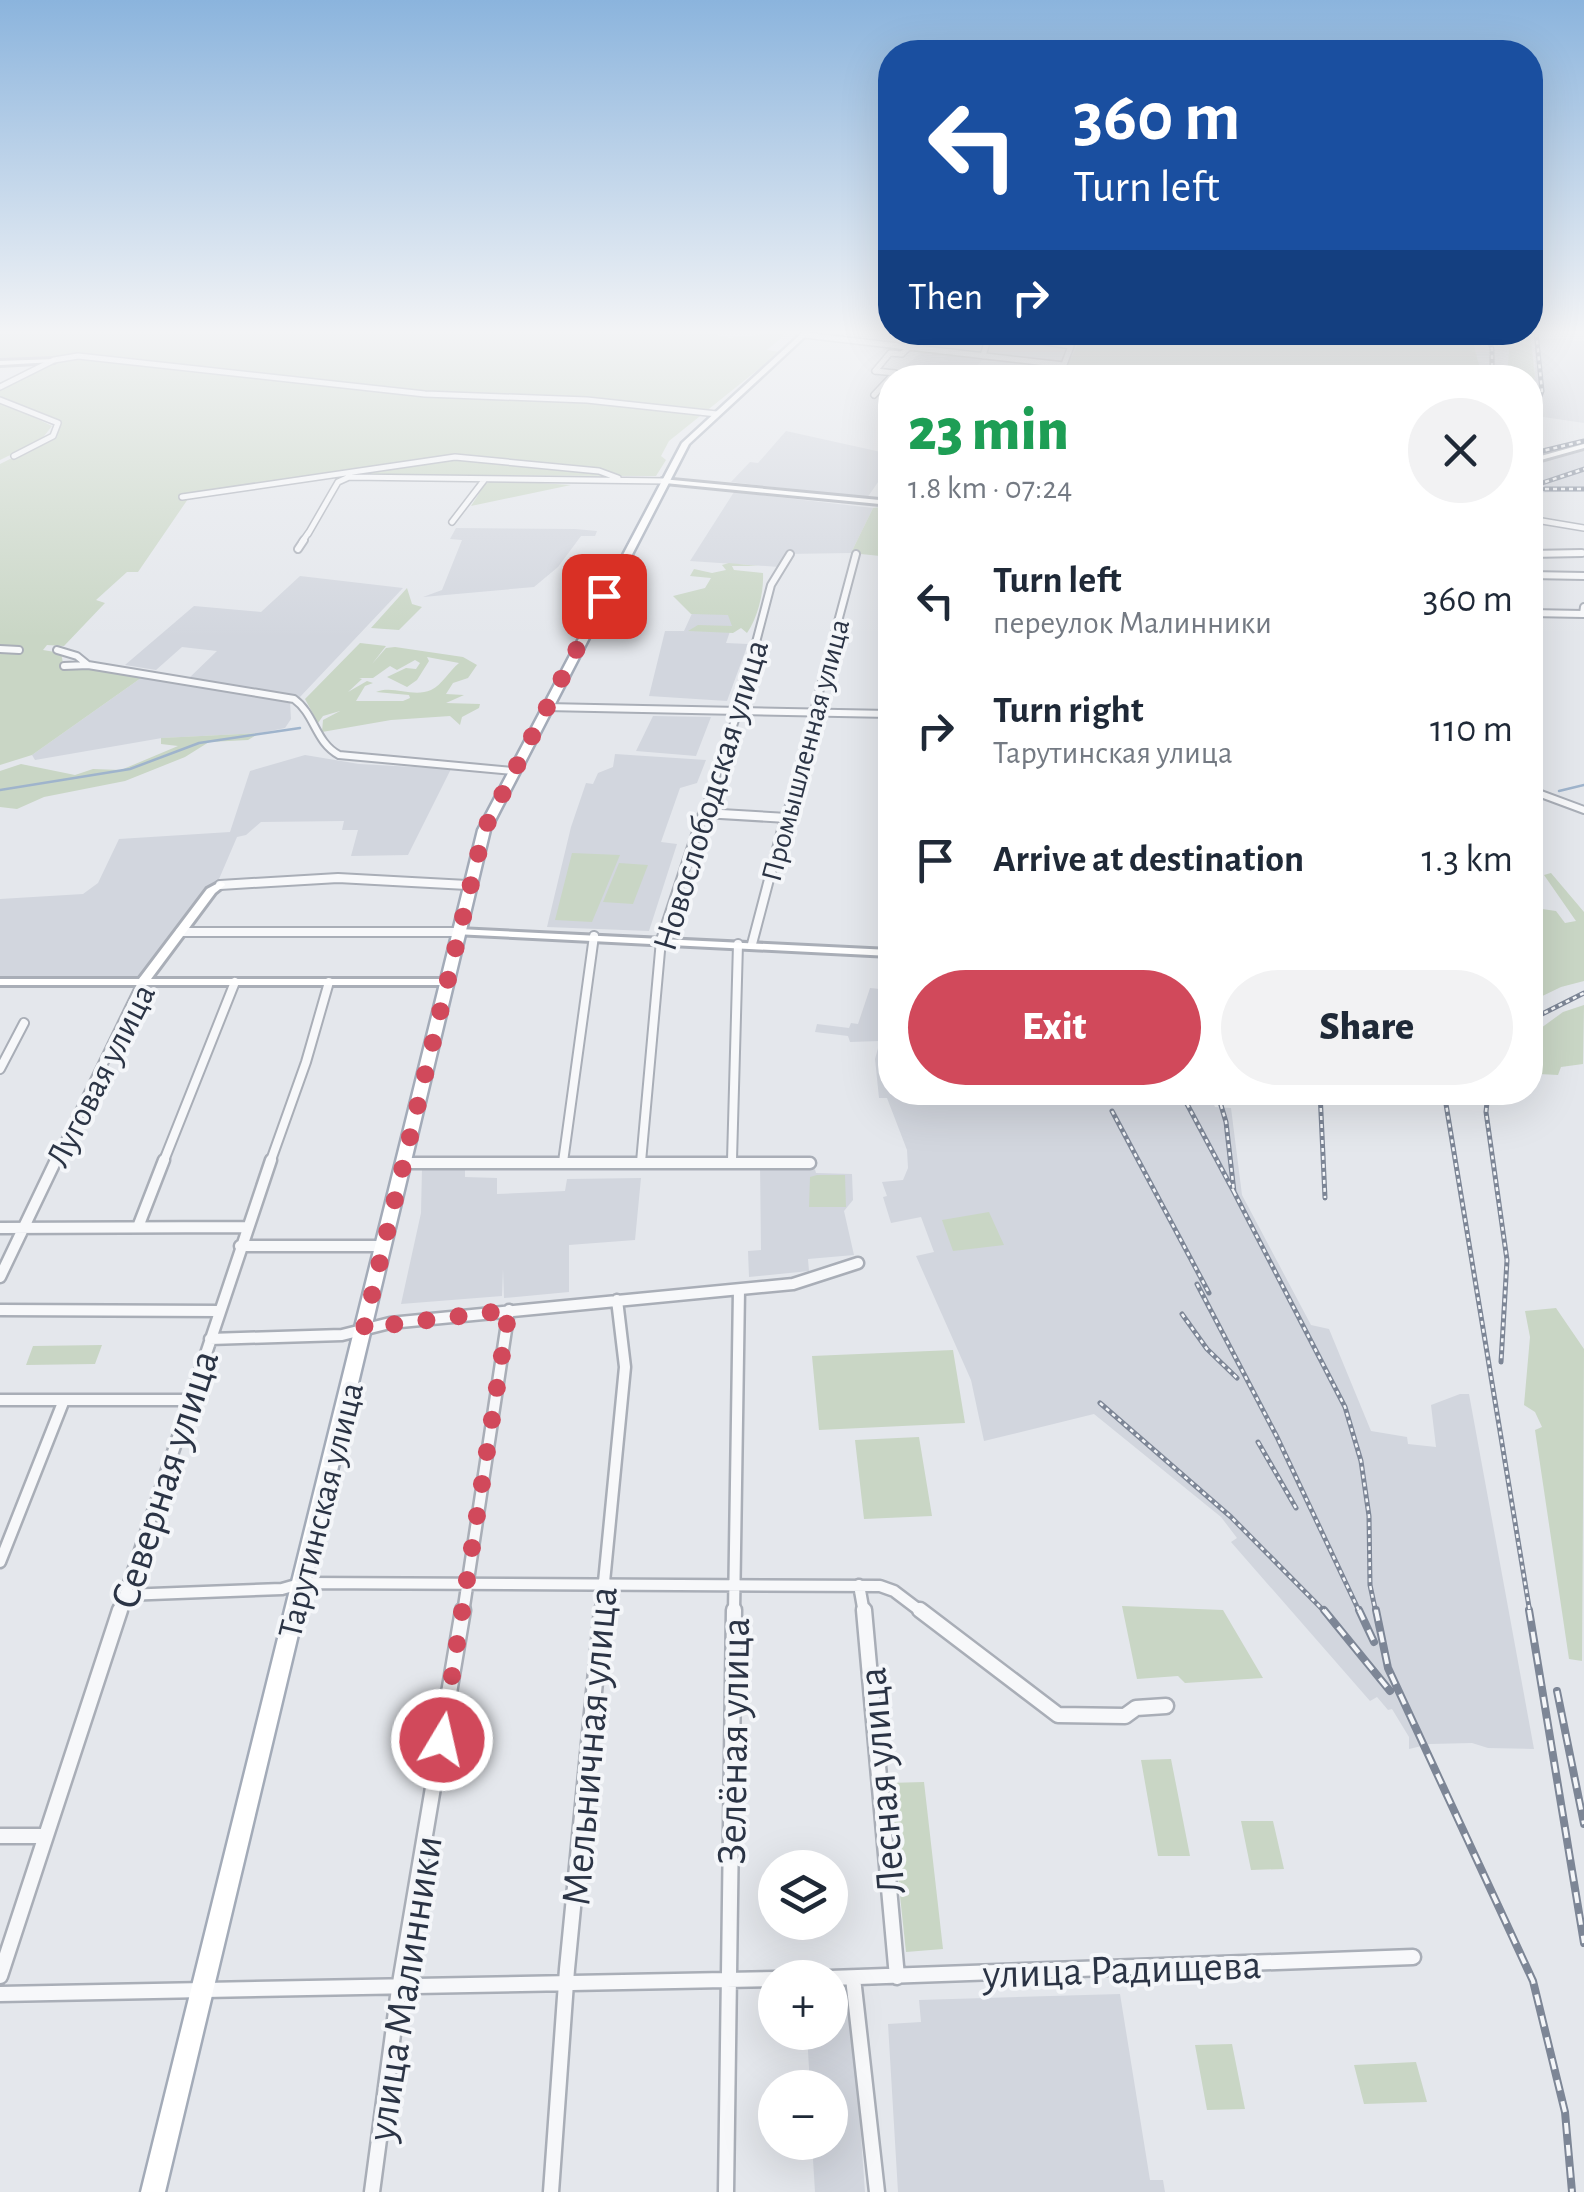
<!DOCTYPE html>
<meta charset="utf-8">
<style>
:root{--surface:#fff;--page:#f2f2f3;--text:#1f2937;--muted:#747a83;--accent:#d1495b}
body{margin:0;font-family:"Alegreya Sans",sans-serif;background:var(--page);color:var(--text);height:100vh;display:flex;flex-direction:column;font-size:38px;white-space:nowrap}
*{box-sizing:border-box;margin:0}
p{font-size:32px;color:var(--muted)}
.icon{flex:none;width:55px;height:55px;fill:none;stroke:currentColor;stroke-width:2;stroke-linecap:round;stroke-linejoin:round}
.map{position:relative;flex:1;overflow:hidden}
.drawer{position:absolute;left:878px;top:365px;width:665px;height:740px;display:flex;flex-direction:column;background:var(--surface);border-radius:40px;box-shadow:0 10px 40px #0002}
.drawer>*{flex:none}
.guide{position:absolute;left:878px;top:40px;width:665px;height:305px;border-radius:40px;box-shadow:0 10px 40px #0002;background:#1a4fa0;color:#fff;overflow:hidden}
.buttons{position:absolute;left:758px;top:1850px;display:grid;gap:20px}
.buttons a{display:grid;place-items:center;width:90px;height:90px;border-radius:50%;background:var(--surface);box-shadow:0 10px 40px #0002;font-size:50px}
.pin{position:absolute;display:grid;place-items:center;width:85px;height:85px;color:#fff;margin:-42px;border-radius:20px;box-shadow:0 5px 15px #0006}
.me{position:absolute;width:110px;margin:-55px;rotate:9deg;stroke-linejoin:round;filter:drop-shadow(0 0 8px #0008)}
.turn{display:flex;align-items:center;gap:35px;height:210px;padding:0 30px;font-size:45px}
.turn .icon{width:130px;height:130px;stroke-width:2.5}
.turn b{display:block;font-size:70px;line-height:85px}
.then{display:flex;align-items:center;height:95px;padding:0 30px;background:#0003;gap:20px;font-size:38px}
.round{display:grid;place-items:center;flex:none;width:105px;height:105px;border-radius:52px;background:var(--page)}
.summary{display:flex;align-items:center;justify-content:space-between;height:170px;padding:0 30px}
h1{font-size:60px;font-weight:800;line-height:75px;color:#1e9e55}
.primary-button{display:flex;gap:20px;margin-top:auto;padding:20px 30px}
.primary-button a{flex:1;height:115px;border-radius:60px;background:var(--accent);color:#fff;font-size:40px;font-weight:800;line-height:115px;text-align:center}
.primary-button a+a{background:var(--page);color:var(--text)}
ul{padding:0;list-style:none}
li{display:flex;align-items:center;gap:30px;height:130px;padding:0 30px}
li div{flex:1}
li b{display:block;font-size:38px}
li em{font-style:normal}
.map>svg:first-child{display:block}
</style>
<div class="map">
<svg width="1584" height="2192" viewBox="0 0 1584 2192">
<rect width="100%" height="100%" fill="#e4e7ec"/>
<path fill="#d2d6de" d="M1535,337l49,4v82l-54,-8 5,-21 -5,-1 5,-17z
M925,350l55,7 3,2 -14,15 -63,-9z
M786,431l104,23v11l-23,33 -136,-16 19,-20 8,1z
M1584,448v43l-54,2v-28z
M734,492l139,16 -22,45 -64,1 -8,13 -89,-6z
M456,528l119,1 22,2 -2,5h-14l-23,31 -24,20 -111,10 19,-7 20,-50 -12,-1z
M300,576l103,12 -104,110 -112,-18 30,-29 -35,-4 -26,23 -31,-5 69,-59 67,6z
M694,609l43,2 -11,32 22,1 -21,57 -78,-5 16,-65h19z
M141,678l149,23 1,18 -6,9 -25,5 -98,5 -127,22 -3,-5z
M653,716l58,1 -15,39 -60,-5z
M615,754l91,6 -9,23 -17,5 -19,54 16,2 -28,87 -102,-4 24,-100 15,-44 7,1 5,-11 15,-6z
M305,755l54,9 92,5 -43,86 -57,1 7,-26h-16l2,-9 -83,1 -15,13 -9,2 -18,42 -14,9 -59,85 -10,4 -136,2v-80l83,-5 15,-11 21,-44 111,-7 20,-61z
M870,988l20,2v102h319l6,15 16,1 11,87 69,130 18,4 42,102 36,6 1,7 28,3 -5,-42 29,-11h9l65,355 -46,-1 -16,-5 -42,1 -21,5v-12l-17,-28 -4,1 -11,-13 -7,4 -139,-159 6,-4 -16,-21 -127,-103 -110,27 -13,-61 -55,-124 18,-4 -13,-35 -30,6 -8,-26 4,-1 -5,-14 21,-2 5,-12 -1,-18 -20,-52h-8l-4,-39 5,-18 -30,1 -2,-6 -33,-4 2,-8 32,4 2,-5 7,1z
M760,1163l54,3 2,7 36,1 1,26 -9,11 10,44 -46,4 1,12 -60,6 -1,-26 13,-1z
M422,1168h43v9l32,1v16l68,-3 2,-12 74,-1 -6,62 -66,5v47l-65,6 -1,-29 -1,27 -101,8 20,-91z
M1120,1994l30,186h13l2,12h-267l-10,-168 33,-2 -2,-22z
M852,2012l13,180h-50l-3,-49 18,-1v-54l-20,-1 -3,-54 23,-1v-19z"/>
<path fill="#c9d6c5" fill-rule="evenodd" d="M0,331h705l24,7 38,-4 -6,-3 26,1 -20,18 13,2 -111,89 -8,15 5,4 -10,16 -311,-1 -155,21 -52,76h-11l-31,28 9,3 -41,43 -17,-1 -4,5 18,3 2,10 78,15 -109,77 -32,10v-301l54,-27 6,-10 -3,-7 -57,-21v-11l57,-30 -57,4z
M1530,331l5,45 -5,16v-14l-23,-1 2,-26 -5,-18z
M1084,332l387,1 8,32 -5,13h-413z
M0,401l52,25 -11,14 -41,20z
M494,480l77,5 -100,21 14,-22z
M890,506v51l-39,-4 22,-45z
M729,563l29,3h-26l2,4 29,3c1,19 -5,44 -16,60l-6,-5 -8,5 -45,-2 10,-6 34,1 -4,-11 -37,-1 -18,-18 32,-8 6,-10 -21,-2 4,-7 18,4 14,-3 -4,-5z
M407,588l5,16 10,3 -23,23 -28,-2z
M360,643l26,3 -14,18 14,-16 9,-1 68,10 14,8 -9,13 -15,5 -7,11 18,1 -18,8 34,1 -1,4 -17,9 -2,8 -10,-9 -59,4 -69,12 1,-12 17,-9 -17,5 -5,7 -13,-24zM427,657l32,6c-9,7 -17,22 -28,27 -18,8 -38,-5 -55,2l33,3 1,3 -7,3h-47l9,-15 8,-3 -6,-2 -19,11 14,-13 -3,-1h14l17,-12 7,4 18,-10 5,3 -4,6 -10,-1 -19,9 20,10 10,-7 12,-19z
M260,733l-12,7 -39,2 -24,15 -60,24 -81,16 -27,12 -17,-2v-36l21,-7 54,11 18,-6 28,1 57,-24 -17,-2v-6z
M572,853l48,2 -28,67 -37,-2z
M619,863l29,2 -15,39 -30,-2z
M1551,873l33,39v69l-23,6 -31,15v-82l12,-11 14,2 9,12 11,-2 -32,-46z
M1584,1005l-1,59 -22,3 -3,8 -19,-1 2,-6 -11,-7v-25l33,-24z
M817,1175h28l1,32h-37l1,-30z
M989,1212l15,33 -51,6 -11,-31z
M1556,1308l28,41 -2,312 -13,-2 -34,-229 7,-3 -7,-15 -11,-7 6,-68 -5,-26z
M102,1345l-7,19 -69,1 7,-19z
M953,1350l12,73 -146,7 -7,-74z
M919,1437l13,79 -68,3 -9,-79z
M1122,1606l101,4 40,68 -78,5 -7,-7 -41,3z
M1171,1759l19,97h-32l-17,-96z
M924,1782l19,167 -37,3 -18,-169z
M1273,1821l11,48 -33,1 -10,-49z
M1232,2044l13,65 -38,1 -12,-65z
M1416,2062l11,40 -63,2 -10,-39z"/>
<g fill="none" stroke-linecap="round" stroke-linejoin="round">
<path stroke="#9fb4cc" stroke-width="2.5" d="M0,790l130,-21 69,-26 101,-15
M1559,791l25,-6"/>
<defs>
<path id="street-far4" d="M1041,332l-2,9 32,5 -12,32
M804,335l260,30
M983,356l7,-24
M875,371l15,-18 12,1 7,-7
M875,371l20,2 -4,5
M0,387l54,-27 24,-4 347,38 162,6 130,14
M874,395l16,-17
M0,400l58,23 -5,13 -39,20
M182,497l273,-40 144,14 19,7
M1530,519l54,9
M452,522l33,-43
M308,534l30,-52 11,-5 316,4
M302,542l7,-10"/>
<path id="street-far3" d="M298,549l6,-9
M1530,554l52,-1
M1530,575l54,1
M1530,613l53,1 1,-7
M0,649l19,1
M57,650l20,6 11,9
M64,666l24,-1 206,34c21,15 21,43 45,56l174,16
M546,707l344,7
M1530,790l54,20
M704,813h8
M704,813l34,-102 33,-126 19,-31
M787,813l69,-259"/>
<path id="street-far2" d="M704,813l83,5
M220,885l118,-7 129,7
M180,932h278
M752,944l35,-133
M0,1069l24,-46
M732,1160l6,-216
M563,1162l31,-226
M641,1162l20,-222 43,-129
M55,1163l88,-182
M163,1163l72,-181
M270,1163l36,-101 23,-80"/>
<path id="street-far1" d="M404,1163h406
M138,1227l26,-67
M0,1228l247,-1
M240,1246h143
M0,1277l56,-117
M0,1310l220,1
M210,1339l132,-4 48,-12 403,-39 65,-21
M0,1400h190
M0,1562l64,-162
M859,1585l5,28
M125,1595l157,-6 21,-6 577,3 14,5 29,22
M119,1613l152,-453
M463,1613l46,-303
M601,1613l24,-246 -8,-67
M734,1613l5,-323"/>
<path id="street" d="M864,1610l33,367
M920,1610l138,105 67,1 11,-8 30,-2
M0,1836h43
M0,1976l120,-366
M830,1978l583,-21
M853,1978l24,214
M0,1994l775,-15
M372,2192l27,-203 64,-379
M551,2192l16,-223 35,-359
M726,2192l8,-582"/>
<path id="secondary" d="M56,359l-2,3 -54,3v-4z
M1584,444v4l-54,15v-4z
M662,479l228,22v4l-225,-22 -4,-2z
M220,882l4,1 1,2 -10,8 -64,86h295l6,3 -6,3h-446v-6h139l68,-90z
M458,929l432,21v6l-436,-22 -2,-2z"/>
<path id="primary" d="M804,331h7l-122,113 -199,386 -325,1362h-24l337,-1362 204,-387z"/>
</defs>
<use href="#street-far4" stroke="#a9aeb7" stroke-width="8"/>
<use href="#street-far3" stroke="#a9aeb7" stroke-width="10"/>
<use href="#street-far2" stroke="#a9aeb7" stroke-width="12"/>
<use href="#street-far1" stroke="#a9aeb7" stroke-width="15"/>
<use href="#street" stroke="#a9aeb7" stroke-width="19"/>
<use href="#secondary" stroke="#a9aeb7" stroke-width="6"/>
<use href="#primary" stroke="#a3abb8" stroke-width="5"/>
<use href="#street-far4" stroke="#f7f8fa" stroke-width="5"/>
<use href="#street-far3" stroke="#f7f8fa" stroke-width="6"/>
<use href="#street-far2" stroke="#f7f8fa" stroke-width="8"/>
<use href="#street-far1" stroke="#f7f8fa" stroke-width="10"/>
<use href="#street" stroke="#f7f8fa" stroke-width="14"/>
<use href="#secondary" fill="#fff" fill-rule="evenodd"/>
<use href="#primary" fill="#fff" fill-rule="evenodd"/>
<defs>
<path id="rail-far1" d="M1486,332l6,17v29
M1530,422l12,-31 -6,-60
M1530,454l54,-13
M1530,487l54,-18
M1545,489h39
M1530,1020l54,-27
M1320,1092l5,106
M1444,1092l86,521
M1488,1092l-2,20 21,148 -6,102
M1187,1104l47,88 -8,-70 -9,-30
M1112,1111l97,182
M1234,1192l111,215 16,54 8,55 1,69 6,28
M1197,1284l80,153 83,176
M1182,1314l25,35 30,29
M1100,1403l131,114 95,96
M1258,1442l38,66"/>
<path id="rail" d="M1324,1610l66,81
M1359,1610l15,32
M1376,1610l12,58 145,313 32,131 7,80
M1529,1610l55,333
M1557,1691l27,133"/>
</defs>
<use href="#rail-far1" stroke="#7d8696" stroke-width="5"/>
<use href="#rail" stroke="#7d8696" stroke-width="8"/>
<use href="#rail-far1" stroke="#f4f6f9" stroke-width="2.5" stroke-dasharray="4" stroke-linecap="butt"/>
<use href="#rail" stroke="#f4f6f9" stroke-width="4" stroke-dasharray="11" stroke-linecap="butt"/>
</g>
<linearGradient id="sky" x2="0" y2="1"><stop stop-color="#8bb4dd"/><stop offset="0.52" stop-color="#f3f4f6"/><stop offset="1" stop-color="#f3f4f6" stop-opacity="0"/></linearGradient>
<rect width="1584" height="638" fill="url(#sky)"/>
<g fill="none" stroke-linecap="round" stroke-linejoin="round">
<path stroke="#d1495b" stroke-width="18" stroke-dasharray="0 32.4" d="M442,1740l67,-430 -145,18 120,-498 120,-234"/>
</g>
<g text-anchor="middle" stroke-width="8" stroke-linejoin="round" paint-order="stroke">
<g font-size="30" fill="#2b3445" stroke="#f4f6f9">
<text transform="translate(805 750) rotate(-75)" y="10">Промышленная улица</text>
</g>
<g font-size="35" fill="#2b3445" stroke="#f4f6f9">
<text transform="translate(710 795) rotate(-73)" y="12">Новослободская улица</text>
<text transform="translate(100 1075) rotate(-63)" y="12">Луговая улица</text>
<text transform="translate(320 1510) rotate(-76)" y="12">Тарутинская улица</text>
</g>
<g font-size="42" fill="#2b3445" stroke="#f4f6f9">
<text transform="translate(163 1479) rotate(-72)" y="15">Северная улица</text>
<text transform="translate(732 1741) rotate(-89)" y="15">Зелёная улица</text>
<text transform="translate(588 1746) rotate(-85)" y="15">Мельничная улица</text>
<text transform="translate(880 1781) rotate(-95)" y="15">Лесная улица</text>
<text transform="translate(1122 1968) rotate(-2)" y="15">улица Радищева</text>
<text transform="translate(403 1988) rotate(-81)" y="15">улица Малинники</text>
</g>
</g>
</svg>
<div class="buttons">
<a><svg class="icon" aria-label="layers" viewBox="0 0 24 24"><path d="M12 4l9 5-9 5-9-5zM3 14l9 5 9-5"/></svg></a>
<a>+</a>
<a>−</a>
</div>
<div class="pin" style="left:604px;top:596px;background:#d93025"><svg class="icon" aria-label="arrive" viewBox="0 0 24 24"><path d="M6 21V4h12l-3 4 3 4H6"/></svg></div>
<svg class="me" style="left:442px;top:1740px" viewBox="-20 -20 40 40"><circle r="17" fill="#d1495b" stroke="#fff" stroke-width="3"/><path d="M0-11L8 9 0 5-8 9z" fill="#fff"/></svg>
<div class="guide">
<div class="turn"><svg class="icon" aria-label="left" viewBox="0 0 24 24"><path d="M17 20v-9H6M10 6l-5 5 5 5"/></svg><div><b>360 m</b>Turn left</div></div>
<div class="then">Then<svg class="icon" aria-label="right" viewBox="0 0 24 24"><path d="M7 20v-9h11M14 6l5 5-5 5"/></svg></div>
</div>
<section class="drawer">
<div class="summary"><div><h1>23 min</h1><p>1.8 km · 07:24</p></div><a class="round"><svg class="icon" aria-label="close" viewBox="0 0 24 24"><path d="M6 6l12 12M18 6L6 18"/></svg></a></div>
<ul>
<li><svg class="icon" aria-label="left" viewBox="0 0 24 24"><path d="M17 20v-9H6M10 6l-5 5 5 5"/></svg><div><b>Turn left</b><p>переулок Малинники</p></div><em>360 m</em></li>
<li><svg class="icon" aria-label="right" viewBox="0 0 24 24"><path d="M7 20v-9h11M14 6l5 5-5 5"/></svg><div><b>Turn right</b><p>Тарутинская улица</p></div><em>110 m</em></li>
<li><svg class="icon" aria-label="arrive" viewBox="0 0 24 24"><path d="M6 21V4h12l-3 4 3 4H6"/></svg><div><b>Arrive at destination</b></div><em>1.3 km</em></li>
</ul>
<div class="primary-button"><a>Exit</a><a>Share</a></div>
</section>
</div>
